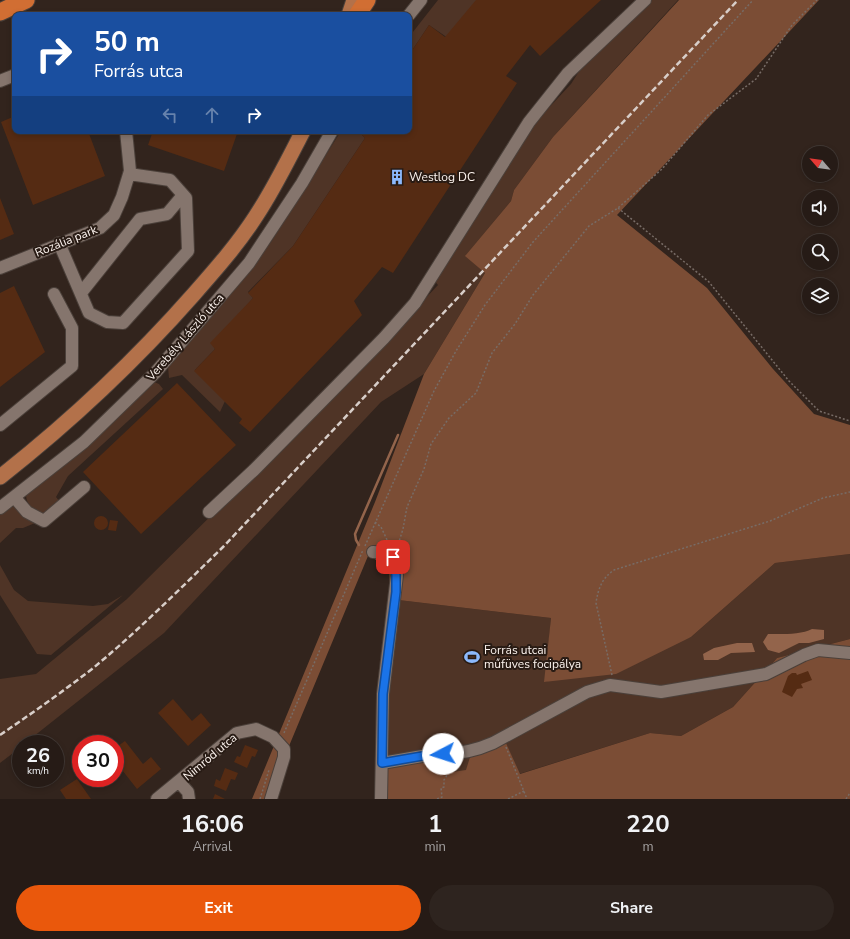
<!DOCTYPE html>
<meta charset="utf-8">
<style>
:root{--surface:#261b16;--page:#2e241f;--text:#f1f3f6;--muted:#a4a1a1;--line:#423935;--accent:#ea580c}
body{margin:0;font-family:"Nunito Sans",sans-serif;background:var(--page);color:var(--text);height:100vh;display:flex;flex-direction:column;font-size:15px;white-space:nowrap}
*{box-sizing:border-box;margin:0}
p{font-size:13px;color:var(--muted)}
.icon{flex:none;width:22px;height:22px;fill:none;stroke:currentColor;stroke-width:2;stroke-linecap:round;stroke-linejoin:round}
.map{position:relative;height:799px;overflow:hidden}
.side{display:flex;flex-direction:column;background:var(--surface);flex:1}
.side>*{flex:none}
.banner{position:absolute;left:12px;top:12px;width:400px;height:122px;border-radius:8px;box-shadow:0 2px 6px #0003,0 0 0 1px var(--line);background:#1a4fa0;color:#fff;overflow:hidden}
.needle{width:26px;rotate:298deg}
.tools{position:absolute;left:802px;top:146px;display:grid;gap:8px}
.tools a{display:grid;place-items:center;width:36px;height:36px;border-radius:50%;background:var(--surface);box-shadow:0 2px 6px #0003,0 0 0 1px var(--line);font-size:20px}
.speed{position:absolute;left:12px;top:735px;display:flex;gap:8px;font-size:20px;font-weight:700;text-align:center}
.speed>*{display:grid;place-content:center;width:52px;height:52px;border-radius:50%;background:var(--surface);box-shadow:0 2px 6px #0003,0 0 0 1px var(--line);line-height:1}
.speed small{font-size:10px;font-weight:400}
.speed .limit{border:6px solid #d22;background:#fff;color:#111}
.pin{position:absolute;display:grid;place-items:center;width:34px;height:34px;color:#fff;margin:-17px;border-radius:8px;box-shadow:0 2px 6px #0006}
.me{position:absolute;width:44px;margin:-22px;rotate:265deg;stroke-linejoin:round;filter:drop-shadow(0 0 3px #0008)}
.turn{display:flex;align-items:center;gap:14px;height:84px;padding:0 16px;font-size:18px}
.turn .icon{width:52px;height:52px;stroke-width:2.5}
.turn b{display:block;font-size:28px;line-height:34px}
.lanes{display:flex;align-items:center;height:38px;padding:0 16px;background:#0003;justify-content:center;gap:20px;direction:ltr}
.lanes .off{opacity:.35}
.eta{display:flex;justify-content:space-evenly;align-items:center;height:68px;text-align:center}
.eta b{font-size:24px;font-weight:700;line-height:28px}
.cta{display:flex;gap:8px;margin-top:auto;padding:8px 16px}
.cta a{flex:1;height:46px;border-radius:24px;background:var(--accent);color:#fff;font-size:16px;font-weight:700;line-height:46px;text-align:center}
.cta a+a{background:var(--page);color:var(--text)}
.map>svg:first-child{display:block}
</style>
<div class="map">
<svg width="850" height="799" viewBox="0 0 850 799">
<rect width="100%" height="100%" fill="#32241d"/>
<path fill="#4f3426" d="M438,0h39l-29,38 -19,-13 -20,30v-18z
M652,0h26l-125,137 -39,53 -3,11 -45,54 19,18 -61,101 -43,28 -217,231 -140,111h-3v3l-21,16v-84l36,-5 91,-75 233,-231 78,-83 -6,-7 97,-149 42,-45 14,-22z
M341,131h18v1l6,6 -72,108 -45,46 5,6 -40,47 2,4 -20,21 30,31 -5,11 -38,-37 -13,3 -1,-11 2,-11 32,-31 69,-83z
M152,381l7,3 4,5 -95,87 -12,21 4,5 -15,14c-12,-6 -20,-11 -19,-25z
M6,504l9,2 20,17 -12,5h-7l-16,15v-36z
M850,554v85l-73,19 -44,49 -52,29 -31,-3 -131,41 -13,-31 3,15 -128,41 9,-200 161,19 -6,64 146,-45 84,-74z
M0,565l14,25 14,11 65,5 15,-2 15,-9 -72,60 -14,-1 -37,-59z"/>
<path fill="#7b4d35" d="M679,0h140l-202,215 90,73 66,81 41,45 36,11v129l-75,9 -84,74 -75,37 -72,8 7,-64 -161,-19 -1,-35 -21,-8 -101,243h-15l123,-297 49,-128 61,-101 -20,-17 46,-55 3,-11 39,-53z
M850,639v160h-468l-4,-36 50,-13 11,24 27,-4 5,-16 35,-11 14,31 130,-41 31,3 52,-29 44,-49z"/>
<path fill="#93644b" d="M812,629l12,1v9l-15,4h-10l-20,10 -11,-3 -5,-8 5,-8c12,0 33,1 44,-5z
M737,643h15l3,9 -24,1 -13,7h-14l-1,-6 11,-6z"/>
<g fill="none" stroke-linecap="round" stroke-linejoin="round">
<path stroke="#93644b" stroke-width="2.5" d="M359,545l-3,-5 -1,-6 43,-99
M374,557l13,9"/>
</g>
<path fill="#552b13" d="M476,0h125l-61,56 -10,-11 -24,31 11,7 -124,190 -11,-6 -28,34 8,14 -112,117 -11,-9 3,-4 -48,-48 21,-22 -5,-6 43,-45 -5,-5 45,-47 72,-108 -6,-6v-1h50v-76l20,-30 16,12z
M15,116v15h73l17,45 -72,29 -32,-83z
M153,131h85l-14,40 -76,-26z
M0,198l14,36 -14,6z
M14,286l31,66 -45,35v-94z
M177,383l59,62 -95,89 -58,-62z
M94 523a7 7 0 1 1 14 0a7 7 0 1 1-14 0Z
M110,520l8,1 -2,10 -8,-1z
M808,671l4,9 -11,4 2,4 -6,1 -5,8 -10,-5 6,-16 4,-3h4l1,2z
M173,699l19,22 9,-8 10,12 -23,21 -30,-33z
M125,741l18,23 8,-7 10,12 -24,20 -22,-28v-13z
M245,745l13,5 -3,7 -3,-1 -5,12 -13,-6 3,-6 3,1z
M225,768l13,5 -3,7 -4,-1 -5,12 -12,-5 2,-7 4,2z
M77,779l14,20h-25l-6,-9z
M215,794l10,5h-12z"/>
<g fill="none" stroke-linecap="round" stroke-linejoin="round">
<defs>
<path id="minor" d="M409,15l12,-15
M0,81l15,-6
M59,243l30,70 18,9 16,1 65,-72 -2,-53 -16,-18 -41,-6
M0,268l100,-40 14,-13 8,-18 8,-26 -4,-40
M81,293l59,-74 27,-5 16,-19
M0,425l72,-59v-38l-18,-34
M15,498l12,14 17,9 40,-34
M0,508l84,-66 71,-69 94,-110 53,-80 30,-52
M209,512l45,-42 130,-132 31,-35 114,-181 39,-49 77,-73
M373,552l12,1 8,4 4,18 -14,119 -2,105
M382,763l52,-9c20,1 41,-3 59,-11l94,-51 23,-7 51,7 105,-18 38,-19 14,-5 32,3
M179,782l9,10 1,7
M157,799l80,-66 19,-4 17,8 11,12v8l-13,42"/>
<path id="major" d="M349,15l5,-15
M0,477c70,-55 135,-116 194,-183 22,-25 44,-50 62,-78 18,-27 32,-56 47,-85"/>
<path id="highway" d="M0,12l26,-12
M357,15l10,-15"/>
</defs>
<use href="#minor" stroke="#4b403a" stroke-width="14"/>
<use href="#major" stroke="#4b403a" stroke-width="17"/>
<use href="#highway" stroke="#4b403a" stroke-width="19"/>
<path stroke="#786c66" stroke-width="1.5" stroke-dasharray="2 2" stroke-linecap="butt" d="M618,208l91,74 80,99 30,30 31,10
M375,522l6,5 8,17
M365,546l69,-155 22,-40 29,-46 48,-63 220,-242
M397,548l6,-19 4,-22 17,-38 7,-25 18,-26 27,-25 16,-40 23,-29 18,-29 56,-69 29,-18 44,-39 46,-54 48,-36 36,-54 25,-25
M612,675l-16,-72c2,-14 6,-25 18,-33l156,-49 53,-23 27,-6
M284,733l79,-183
M506,747l21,52
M260,799l9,-29
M437,799l5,-2 -1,-9 3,-1v-7l7,-11 -3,-5
M508,799l16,-8
M846,799l4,-6"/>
<use href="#minor" stroke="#85756d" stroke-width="12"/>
<use href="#major" stroke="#b3714a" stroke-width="15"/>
<use href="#highway" stroke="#d16e33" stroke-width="17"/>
<path stroke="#d8cec9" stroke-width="2.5" stroke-dasharray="6 3" stroke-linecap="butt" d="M0,735c31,-21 62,-43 92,-66 46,-38 89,-81 132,-123l514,-546"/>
</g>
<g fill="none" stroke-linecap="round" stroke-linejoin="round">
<defs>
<path id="route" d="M393,557l3,18v17l-13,102 -1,69 52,-9h9"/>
</defs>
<use href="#route" stroke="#114b97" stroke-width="10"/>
<use href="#route" stroke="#1a73e8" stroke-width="7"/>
</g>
<defs>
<symbol id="building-bare" viewBox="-9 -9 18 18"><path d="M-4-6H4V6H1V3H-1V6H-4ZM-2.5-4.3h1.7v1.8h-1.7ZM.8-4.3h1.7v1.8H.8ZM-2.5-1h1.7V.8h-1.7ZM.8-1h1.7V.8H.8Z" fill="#8cb9fc" stroke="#281b14" stroke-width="2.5" paint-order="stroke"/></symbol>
<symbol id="stadium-bare" viewBox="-9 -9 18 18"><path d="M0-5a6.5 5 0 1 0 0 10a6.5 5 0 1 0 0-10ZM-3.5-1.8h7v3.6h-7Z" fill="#8cb9fc" stroke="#281b14" stroke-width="2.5" paint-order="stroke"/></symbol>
</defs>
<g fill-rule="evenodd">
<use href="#building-bare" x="386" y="166" width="22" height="22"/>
<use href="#stadium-bare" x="461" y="646" width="22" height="22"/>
</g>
<g text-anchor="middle" stroke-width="4" stroke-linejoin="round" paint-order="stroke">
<g font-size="12" fill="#fcf3ee" stroke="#281b14" text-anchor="start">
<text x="409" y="181">Westlog DC</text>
<text x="484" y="654">Forrás utcai<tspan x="484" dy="14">műfüves focipálya</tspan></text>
</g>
<g font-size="12" fill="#fcf3ee" stroke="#281b14">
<text transform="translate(66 241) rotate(-22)" y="4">Rozália park</text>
<text transform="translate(185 337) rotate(-49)" y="4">Verebély László utca</text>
<text transform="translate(210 757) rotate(-40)" y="4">Nimród utca</text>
</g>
</g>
</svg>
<div class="tools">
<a><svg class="needle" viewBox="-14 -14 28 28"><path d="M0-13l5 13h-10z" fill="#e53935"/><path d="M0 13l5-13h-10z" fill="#a4a1a1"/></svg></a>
<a><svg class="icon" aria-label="sound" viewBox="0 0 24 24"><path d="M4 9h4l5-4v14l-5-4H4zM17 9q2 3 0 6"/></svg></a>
<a><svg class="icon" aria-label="search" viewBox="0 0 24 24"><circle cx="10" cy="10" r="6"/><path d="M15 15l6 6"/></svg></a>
<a><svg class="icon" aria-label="layers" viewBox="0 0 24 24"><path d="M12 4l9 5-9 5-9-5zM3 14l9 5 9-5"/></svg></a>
</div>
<div class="speed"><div>26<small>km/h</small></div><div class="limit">30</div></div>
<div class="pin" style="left:393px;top:557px;background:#d93025"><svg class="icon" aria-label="arrive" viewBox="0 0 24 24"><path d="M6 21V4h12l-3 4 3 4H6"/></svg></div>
<svg class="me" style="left:443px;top:754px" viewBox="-20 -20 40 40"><circle r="19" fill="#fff"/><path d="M0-13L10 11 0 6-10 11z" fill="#1a73e8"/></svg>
<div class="banner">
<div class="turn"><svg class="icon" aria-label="right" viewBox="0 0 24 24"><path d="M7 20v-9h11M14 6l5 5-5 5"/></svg><div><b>50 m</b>Forrás utca</div></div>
<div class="lanes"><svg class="icon off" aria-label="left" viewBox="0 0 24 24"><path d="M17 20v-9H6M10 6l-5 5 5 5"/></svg><svg class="icon off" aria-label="ahead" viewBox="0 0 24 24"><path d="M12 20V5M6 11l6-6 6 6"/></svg><svg class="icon" aria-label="right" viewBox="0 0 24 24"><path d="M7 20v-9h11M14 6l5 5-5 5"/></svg></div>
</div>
</div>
<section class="side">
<div class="eta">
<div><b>16:06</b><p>Arrival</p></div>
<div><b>1</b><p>min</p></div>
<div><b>220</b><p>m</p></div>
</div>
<div class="cta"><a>Exit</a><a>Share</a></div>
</section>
